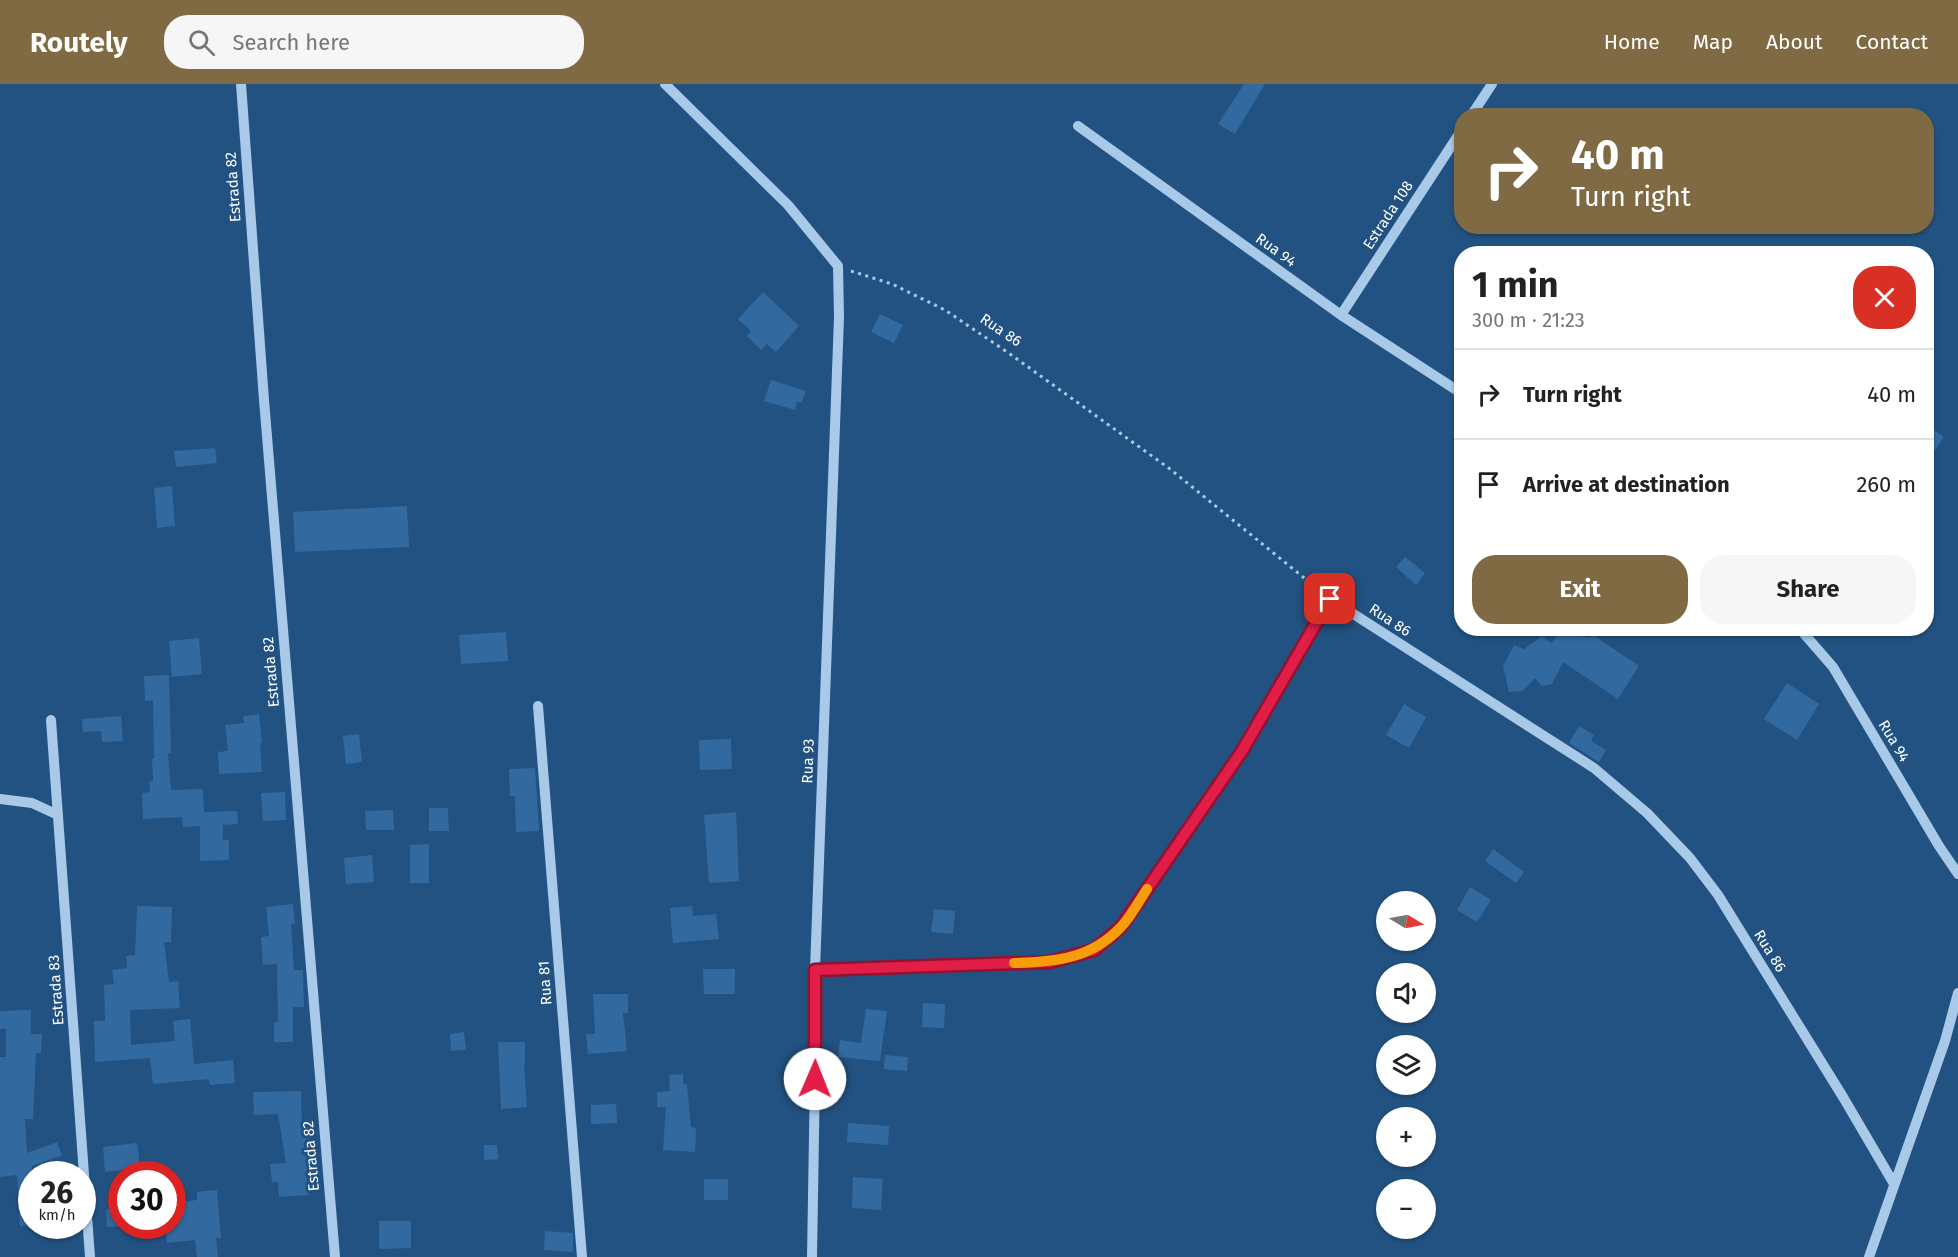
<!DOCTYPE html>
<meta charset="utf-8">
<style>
:root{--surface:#fff;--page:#f6f6f6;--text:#222;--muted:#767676;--line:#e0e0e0;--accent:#806a43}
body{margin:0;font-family:"Fira Sans",sans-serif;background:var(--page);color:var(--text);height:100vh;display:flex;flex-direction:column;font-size:22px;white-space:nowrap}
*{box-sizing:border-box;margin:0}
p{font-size:20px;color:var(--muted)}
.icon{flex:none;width:33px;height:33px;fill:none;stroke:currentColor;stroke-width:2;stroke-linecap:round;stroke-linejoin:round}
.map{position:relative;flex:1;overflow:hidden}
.drawer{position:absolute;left:1454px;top:162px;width:480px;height:390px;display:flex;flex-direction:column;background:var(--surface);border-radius:24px;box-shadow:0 2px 4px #0004}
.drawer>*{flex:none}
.hud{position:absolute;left:1454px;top:24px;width:480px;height:126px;border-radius:24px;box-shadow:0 2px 4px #0004;background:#806a43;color:#fff;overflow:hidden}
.needle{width:39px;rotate:100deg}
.buttons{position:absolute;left:1376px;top:807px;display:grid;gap:12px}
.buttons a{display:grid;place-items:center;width:60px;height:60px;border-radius:50%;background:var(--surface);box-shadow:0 2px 4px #0004;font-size:30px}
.speed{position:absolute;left:18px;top:1077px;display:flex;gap:12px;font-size:30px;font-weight:700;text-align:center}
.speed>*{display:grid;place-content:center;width:78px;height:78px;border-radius:50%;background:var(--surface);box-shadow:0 2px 4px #0004;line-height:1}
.speed small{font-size:15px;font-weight:400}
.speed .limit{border:9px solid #d22;background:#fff;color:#111}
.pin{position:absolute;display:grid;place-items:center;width:51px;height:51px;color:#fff;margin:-26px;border-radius:12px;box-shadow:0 3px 9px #0006}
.me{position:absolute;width:66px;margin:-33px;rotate:1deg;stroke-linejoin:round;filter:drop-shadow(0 0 4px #0008)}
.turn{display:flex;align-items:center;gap:21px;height:126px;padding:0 18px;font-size:27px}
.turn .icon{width:78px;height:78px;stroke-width:2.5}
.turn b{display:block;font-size:42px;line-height:51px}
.round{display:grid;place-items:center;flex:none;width:63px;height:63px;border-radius:24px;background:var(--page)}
.head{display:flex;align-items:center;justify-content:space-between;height:102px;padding:0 18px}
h1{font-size:36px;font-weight:700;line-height:45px}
.action{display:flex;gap:12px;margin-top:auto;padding:12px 18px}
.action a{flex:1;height:69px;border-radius:24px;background:var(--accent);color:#fff;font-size:24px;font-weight:700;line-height:69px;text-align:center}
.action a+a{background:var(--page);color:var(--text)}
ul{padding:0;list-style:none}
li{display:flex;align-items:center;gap:18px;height:90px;padding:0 18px;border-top:2px solid var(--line)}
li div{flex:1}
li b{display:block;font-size:22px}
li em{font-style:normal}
header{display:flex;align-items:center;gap:36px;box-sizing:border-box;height:84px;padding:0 30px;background:var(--accent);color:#fff}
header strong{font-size:28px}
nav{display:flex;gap:33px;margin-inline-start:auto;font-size:21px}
.search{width:420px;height:54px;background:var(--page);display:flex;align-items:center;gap:15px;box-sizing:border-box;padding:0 21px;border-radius:24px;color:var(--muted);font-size:22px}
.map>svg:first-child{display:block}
</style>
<header>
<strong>Routely</strong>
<div class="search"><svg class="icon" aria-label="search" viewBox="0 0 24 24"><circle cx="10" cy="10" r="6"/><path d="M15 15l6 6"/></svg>Search here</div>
<nav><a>Home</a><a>Map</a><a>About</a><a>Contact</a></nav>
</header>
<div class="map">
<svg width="1958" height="1173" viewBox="0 0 1958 1173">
<rect width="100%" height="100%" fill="#225282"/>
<path fill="#326a9f" d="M1244,0h21l-30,50 -17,-10z
M763,208l36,34 -23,26 -9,-8 -6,6 -14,-14 4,-5 -13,-12z
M880,230l23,11 -9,18 -23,-11z
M771,296l35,11 -4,11h-5l-2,8 -31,-9z
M1926,341l18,12 -18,26z
M215,364l2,15 -41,4 -2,-16z
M172,402l3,40 -18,2 -3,-40z
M407,422l2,41 -114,5 -2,-40z
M1405,473l20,16 -9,12 -20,-18z
M506,548l2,29 -47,3 -2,-29z
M1561,548l29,6 3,-3 46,31 -21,33 -55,-37 -11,22 -10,2 -7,-8 -12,13 -14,1 -6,-26 11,-21 10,4 18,-13 9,7z
M199,554l3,36 -30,3 -3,-36z
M169,591l2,78h-3l3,37 32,-1 1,23 33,-1 1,13 -15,1v15h6v20l-29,1v-35l-17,1 -1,-10 -39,2 -1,-26 8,-1 -1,-11h4l-1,-22h2l-1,-59 -8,1 -1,-25z
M1787,599l32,21 -22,36 -33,-21z
M1404,620l22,13 -17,31 -23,-13z
M259,630l3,29h-2l2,29 -43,2 -1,-22 10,-1 -3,-26 19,-2 -1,-7z
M121,632l2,25 -21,1 -1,-11 -18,1 -1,-13z
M1579,642l15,9 -3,6 15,9 -7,12 -30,-19z
M359,650l3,28 -16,2 -3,-28z
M731,655l1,30 -32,1 -1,-30z
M535,684l4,63 -23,1 -1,-36h-5l-1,-27z
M285,708l1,28 -23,1 -2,-28z
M429,724h19l1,23h-20z
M393,726l1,20h-28l-1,-19z
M736,728l3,69 -30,2 -5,-68z
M429,760v39h-19v-38z
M1493,765l31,23 -8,11 -31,-22z
M372,771l2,27 -28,2 -2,-26z
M1470,803l21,13 -14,22 -20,-12z
M293,820l2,20h-4l3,46h9l1,37h-11v35h-19v-20h4l-1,-58 -14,1 -2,-28 8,-1 -3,-29z
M137,822l35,1 -1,35h-7l5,40 9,-1 2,27 -50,2 1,35 44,-4 -2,-20 17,-2 4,45 39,-4 2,23 -25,2 -1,-6 -56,5 -3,-26 -55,4 -1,-41h11l-1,-36 10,-1 -2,-14 15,-2 -1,-12 9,-1z
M692,822l1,10 23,-2 3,25 -46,4 -3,-35z
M934,825l21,2 -2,23 -22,-2z
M703,885h32v25h-31z
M593,910h35v19h-5l4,38 -39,3 -2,-20h9z
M923,919l22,1 -1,24 -22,-1z
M866,925l21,2 -7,50 -42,-4 2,-17 21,3z
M31,926v24h11l-1,19h-5l-3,66h-8l2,34 30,-11 5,13 -30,11v60h-12l-3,-51 -17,2v-120h6v-28h-6v-18z
M464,948l2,18 -15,1 -1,-17z
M498,958h27v22h-1l3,43 -26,2z
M885,971l23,2 -1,14 -23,-2z
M683,990v9l4,2 4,42 5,1 -1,24 -32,-2 3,-43h-9v-15l13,-1 -1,-16z
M301,1007l1,35 7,-1 4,54 -5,1 1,15 -30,2 -1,-15h-6l-2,-18 16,-1 -8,-49 -24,1 -1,-23z
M616,1020l1,19 -26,1v-19z
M848,1039l41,3 -1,19 -41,-3z
M137,1059l3,25 -35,4 -2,-25z
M484,1061h13l1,14 -14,1z
M853,1093l30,2 -2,31 -29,-2z
M704,1095h24v21h-24z
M217,1106l4,48h-5l2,19h-21l-2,-17 -28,3 -2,-17h7v-23l25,-3v-8z
M122,1124v18l-15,1 -1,-18z
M379,1137h32v27l-32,1z
M545,1147l28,2v19l-29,-2z"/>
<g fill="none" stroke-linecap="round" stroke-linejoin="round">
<path stroke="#a9c9e8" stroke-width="3" stroke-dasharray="3 4.5" stroke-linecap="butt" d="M851,187l41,13 53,26 65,44 160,115 149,121"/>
<path stroke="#a9c9e8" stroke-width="10" d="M241,0l23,316 71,857
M665,0l123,121 50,61 1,51 -24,653 1,43 -4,244
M1471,32l21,-32
M1078,42l263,189 120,78
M1341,231l120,-184
M1799,544l34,39 106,179 19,28
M538,622l44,551
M51,636l39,537
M0,715l32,4 26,12
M815,886l235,-8 44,-12 27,-23 121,-176 88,-152 264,169 53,45 43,45 28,37 125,202 51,87
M1869,1173l76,-216 13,-48"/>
</g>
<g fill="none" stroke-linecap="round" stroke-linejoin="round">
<defs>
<path id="route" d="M815,995v-109l235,-8 44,-12 27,-23 121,-176 88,-152"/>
</defs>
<use href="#route" stroke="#92132f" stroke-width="15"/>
<use href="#route" stroke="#e11d48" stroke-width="10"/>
<path stroke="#f59e0b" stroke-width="10" d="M1014,879c41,-1 77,-4 107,-36 10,-10 18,-26 26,-38"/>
</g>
<g text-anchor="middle" stroke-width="6" stroke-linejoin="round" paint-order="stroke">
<g font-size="15" fill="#fff" stroke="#225282">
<text transform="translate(233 103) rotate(-94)" y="5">Estrada 82</text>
<text transform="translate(1388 131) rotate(-57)" y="5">Estrada 108</text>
<text transform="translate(1276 166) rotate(36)" y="5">Rua 94</text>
<text transform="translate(1001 246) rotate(34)" y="5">Rua 86</text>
<text transform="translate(1390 536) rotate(33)" y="5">Rua 86</text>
<text transform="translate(271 588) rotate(-95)" y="5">Estrada 82</text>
<text transform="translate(1894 657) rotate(59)" y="5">Rua 94</text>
<text transform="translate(808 677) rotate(-88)" y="5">Rua 93</text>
<text transform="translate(1770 867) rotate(58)" y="5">Rua 86</text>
<text transform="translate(545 899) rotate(-94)" y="5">Rua 81</text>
<text transform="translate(56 906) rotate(-94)" y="5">Estrada 83</text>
<text transform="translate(311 1072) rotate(-95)" y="5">Estrada 82</text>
</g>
</g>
</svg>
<div class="buttons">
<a><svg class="needle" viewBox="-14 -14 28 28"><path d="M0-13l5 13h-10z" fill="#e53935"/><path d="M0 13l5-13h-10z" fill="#767676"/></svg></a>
<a><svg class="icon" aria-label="sound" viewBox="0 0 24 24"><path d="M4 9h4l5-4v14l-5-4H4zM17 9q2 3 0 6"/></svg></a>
<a><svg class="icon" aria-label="layers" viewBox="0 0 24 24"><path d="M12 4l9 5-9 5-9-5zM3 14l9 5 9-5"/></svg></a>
<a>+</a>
<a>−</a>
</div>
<div class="speed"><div>26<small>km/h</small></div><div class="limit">30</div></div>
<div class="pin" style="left:1330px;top:515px;background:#d93025"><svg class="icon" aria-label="arrive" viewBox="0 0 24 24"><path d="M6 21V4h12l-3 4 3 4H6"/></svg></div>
<svg class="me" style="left:815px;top:995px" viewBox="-20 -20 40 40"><circle r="19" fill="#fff"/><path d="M0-13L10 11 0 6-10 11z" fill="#e11d48"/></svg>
<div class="hud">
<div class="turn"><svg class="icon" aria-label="right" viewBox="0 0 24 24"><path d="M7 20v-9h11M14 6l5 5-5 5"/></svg><div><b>40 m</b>Turn right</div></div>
</div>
<section class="drawer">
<div class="head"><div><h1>1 min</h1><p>300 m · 21:23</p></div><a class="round" style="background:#d93025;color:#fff"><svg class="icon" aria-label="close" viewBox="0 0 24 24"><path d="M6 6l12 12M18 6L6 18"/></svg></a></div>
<ul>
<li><svg class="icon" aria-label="right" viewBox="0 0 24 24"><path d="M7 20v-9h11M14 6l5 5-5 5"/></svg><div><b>Turn right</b></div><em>40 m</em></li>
<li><svg class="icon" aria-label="arrive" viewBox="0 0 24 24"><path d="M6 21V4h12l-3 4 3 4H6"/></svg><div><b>Arrive at destination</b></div><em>260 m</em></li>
</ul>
<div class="action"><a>Exit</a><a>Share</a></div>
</section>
</div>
